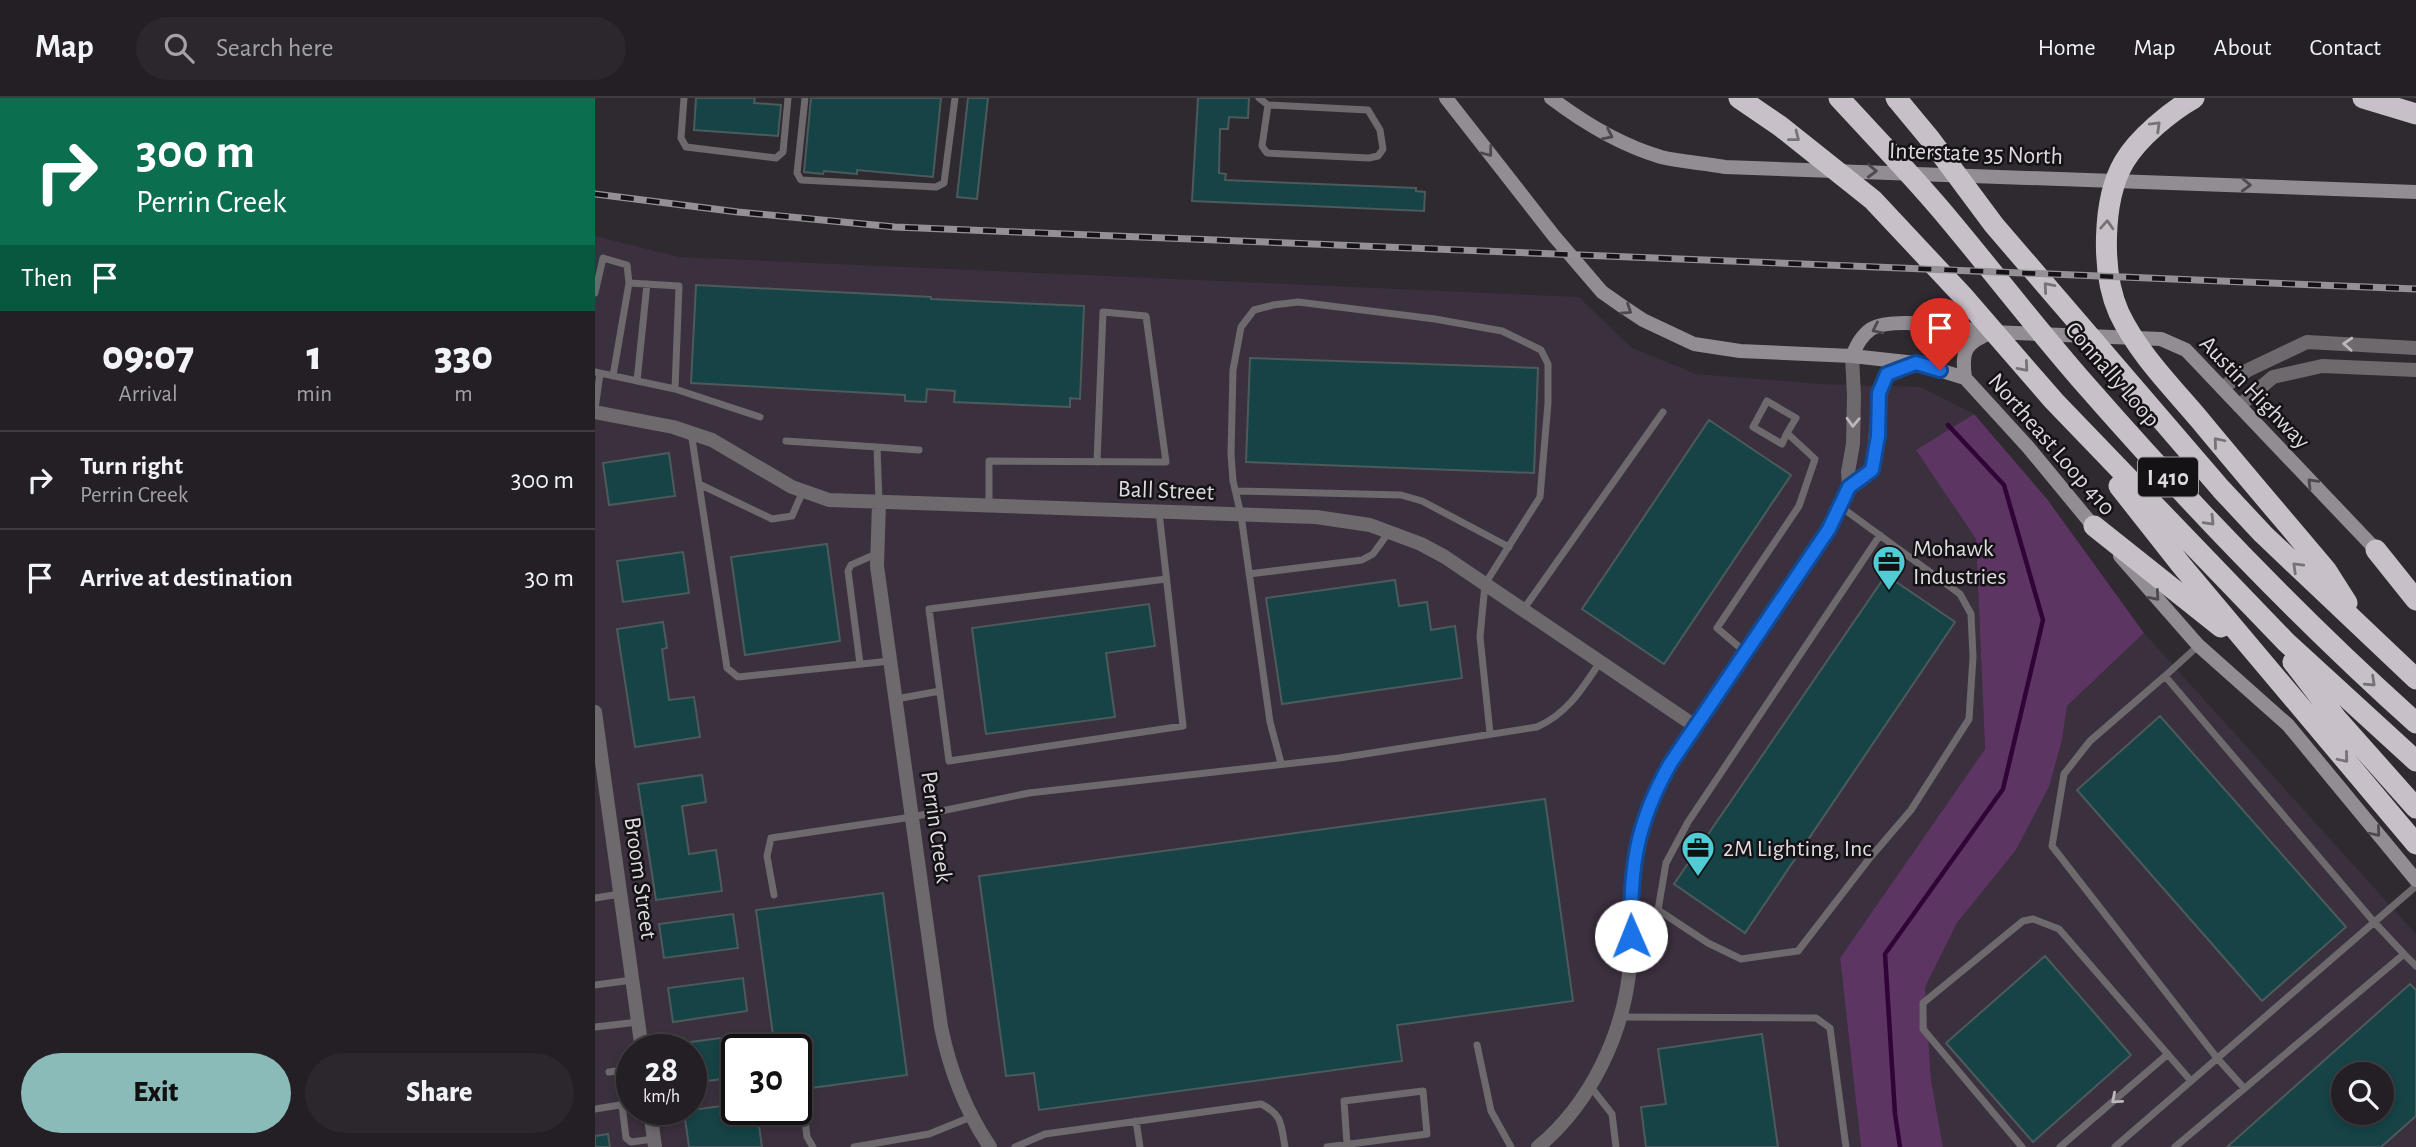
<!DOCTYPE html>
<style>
:root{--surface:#231f24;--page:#2b272c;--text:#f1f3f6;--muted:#a3a2a6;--line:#403d41;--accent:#8bbbb9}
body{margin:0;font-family:"Alegreya Sans",sans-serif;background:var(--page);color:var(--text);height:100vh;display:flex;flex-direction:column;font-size:26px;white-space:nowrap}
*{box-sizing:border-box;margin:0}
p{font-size:23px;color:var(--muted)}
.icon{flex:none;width:38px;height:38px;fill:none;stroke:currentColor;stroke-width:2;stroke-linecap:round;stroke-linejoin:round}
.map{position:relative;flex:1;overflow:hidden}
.details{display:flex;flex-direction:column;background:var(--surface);width:595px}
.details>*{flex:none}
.banner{background:#0b6e4f;color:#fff;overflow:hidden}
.fabs{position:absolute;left:1736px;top:964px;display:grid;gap:14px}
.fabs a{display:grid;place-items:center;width:63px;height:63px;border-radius:50%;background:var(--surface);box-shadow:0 4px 10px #0003,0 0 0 2px var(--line);font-size:35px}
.speed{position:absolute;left:21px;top:936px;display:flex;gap:14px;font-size:35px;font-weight:700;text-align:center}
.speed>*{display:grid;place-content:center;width:91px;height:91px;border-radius:50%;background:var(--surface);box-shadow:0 4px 10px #0003,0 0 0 2px var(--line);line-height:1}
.speed small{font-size:18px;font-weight:400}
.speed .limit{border:4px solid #111;border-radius:10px;background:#fff;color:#111}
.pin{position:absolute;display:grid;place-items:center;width:60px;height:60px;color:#fff;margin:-72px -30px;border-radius:50% 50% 50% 0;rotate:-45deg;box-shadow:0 0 7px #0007}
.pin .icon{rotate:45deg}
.me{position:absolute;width:77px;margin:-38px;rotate:359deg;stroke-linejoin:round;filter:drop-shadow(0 0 5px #0008)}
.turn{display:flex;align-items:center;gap:24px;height:147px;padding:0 21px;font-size:32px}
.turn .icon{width:91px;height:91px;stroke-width:2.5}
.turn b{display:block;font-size:49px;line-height:60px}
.then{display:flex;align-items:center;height:66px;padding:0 21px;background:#0003;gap:14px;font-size:26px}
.eta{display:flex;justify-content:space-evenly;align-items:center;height:119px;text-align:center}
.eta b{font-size:42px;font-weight:800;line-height:49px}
.button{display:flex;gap:14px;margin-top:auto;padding:14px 21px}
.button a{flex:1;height:80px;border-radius:42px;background:var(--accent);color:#111;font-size:28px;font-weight:800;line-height:80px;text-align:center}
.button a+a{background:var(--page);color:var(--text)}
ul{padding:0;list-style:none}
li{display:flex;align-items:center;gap:21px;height:98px;padding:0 21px;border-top:2px solid var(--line)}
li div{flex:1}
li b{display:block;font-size:26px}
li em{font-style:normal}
header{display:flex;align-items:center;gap:42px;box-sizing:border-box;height:98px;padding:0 35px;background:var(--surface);border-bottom:2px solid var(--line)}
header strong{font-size:33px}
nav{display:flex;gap:38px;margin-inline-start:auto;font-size:24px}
.search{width:490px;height:63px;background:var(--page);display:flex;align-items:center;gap:18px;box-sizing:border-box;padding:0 24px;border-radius:38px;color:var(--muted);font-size:26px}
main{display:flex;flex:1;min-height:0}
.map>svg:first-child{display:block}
</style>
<header>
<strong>Map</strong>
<div class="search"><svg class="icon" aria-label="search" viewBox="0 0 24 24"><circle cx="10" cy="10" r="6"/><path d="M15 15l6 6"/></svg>Search here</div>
<nav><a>Home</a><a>Map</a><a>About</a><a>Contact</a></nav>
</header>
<main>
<section class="details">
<div class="banner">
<div class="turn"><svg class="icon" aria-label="right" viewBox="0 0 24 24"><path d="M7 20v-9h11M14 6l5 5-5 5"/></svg><div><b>300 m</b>Perrin Creek</div></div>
<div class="then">Then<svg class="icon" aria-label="arrive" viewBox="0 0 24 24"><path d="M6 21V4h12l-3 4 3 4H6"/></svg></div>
</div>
<div class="eta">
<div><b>09:07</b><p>Arrival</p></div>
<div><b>1</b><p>min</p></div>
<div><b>330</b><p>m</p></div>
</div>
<ul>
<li><svg class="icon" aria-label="right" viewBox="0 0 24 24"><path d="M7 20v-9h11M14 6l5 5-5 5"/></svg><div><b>Turn right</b><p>Perrin Creek</p></div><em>300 m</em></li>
<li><svg class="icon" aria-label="arrive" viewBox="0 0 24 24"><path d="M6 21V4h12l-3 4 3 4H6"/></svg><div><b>Arrive at destination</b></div><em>30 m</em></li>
</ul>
<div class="button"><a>Exit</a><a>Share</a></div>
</section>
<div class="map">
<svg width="1821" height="1049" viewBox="0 0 1821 1049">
<rect width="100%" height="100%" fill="#2f2930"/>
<path fill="#3b303d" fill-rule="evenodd" d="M0,138l84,21 900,40 53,51 64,26 124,10 101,3 53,27 -57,36 59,89 9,210 -145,209 21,189h-1266zM37,952h59v60h-59zM142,952h59v60h-59z
M1549,535l272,301v213h-473l-12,-67 -6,-93 32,-64 59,-73 33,-63 13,-47 5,-34zM1748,976h39v39h-39z"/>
<path fill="#5c3562" d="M1379,316l73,85 97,134 -77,73 -5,34 -13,47 -33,63 -59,73 -32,64 6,93 12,67h-82l-21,-189 145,-209 -9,-210 -60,-89z"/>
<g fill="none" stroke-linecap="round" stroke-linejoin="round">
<path stroke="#300437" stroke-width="4.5" d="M1305,1049l-5,-33 -10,-160 118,-165 40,-169 -39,-135 -56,-60"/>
</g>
<path fill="#154346" stroke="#4d5a5b" stroke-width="2" fill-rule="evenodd" d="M101,0h59l-1,5 27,2 -3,31 -84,-6z
M216,0h130l-8,79 -76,-7v4l-33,-3 -1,3 -19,-2z
M373,0h20l-11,101 -20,-2z
M603,0h51l-1,20 -19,-1 -1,12h-8l-1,44 7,1 -1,6 191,8v3l9,1 -1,19 -232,-10z
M101,187l235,12v2l153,7 -4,93 -10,-1v9l-116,-5 1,-11 -28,-2 -1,13 -21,-1v-6l-214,-12z
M655,260l288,10 -4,105 -288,-11z
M1114,322l82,55 -127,189 -82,-55z
M74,355l6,43 -66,9 -6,-42z
M232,446l13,97 -95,14 -14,-98z
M88,454l6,41 -66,9 -6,-41z
M1291,477l69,47 -210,311 -71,-49z
M800,482l4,26 28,-4 4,28 24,-4 7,52 -180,26 -16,-106z
M554,506l6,42 -49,7 9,64 -129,17 -14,-106z
M68,524l4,26 -5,1 7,51 25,-3 6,40 -65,10 -18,-118z
M1565,618l186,211 -84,74 -185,-211z
M107,677l4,27 -24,4 7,48 27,-4 6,41 -66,9 -18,-116z
M950,701l28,202 -176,24 5,36 -363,49 -5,-37 -28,3 -27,-200z
M288,795l24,182 -111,15v-40h-21l-19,-140z
M138,816l5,34 -74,10 -5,-34z
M1450,858l86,99 -98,87 -87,-99z
M148,880l4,33 -74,11 -5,-34z
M1815,886l6,6v126l-35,31h-154zM1748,976h39v39h-39z
M156,936l2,16h-16v27l-46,6v-41z
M1167,936l16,113h-132l-5,-40 25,-3 -8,-55z
M142,1006v6h23l3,16h-4l3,21h-73l-5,-36z
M13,1036l2,13h-15v-11z"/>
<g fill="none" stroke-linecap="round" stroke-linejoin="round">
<path stroke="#6d696d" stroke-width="7" d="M89,0l-3,40 5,9 90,11 7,-6 5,-54
M210,0l-8,75 4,7 135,7 8,-4 11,-85
M664,0l9,7 100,5 12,20 3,19 -5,7 -9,2 -102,-5 -5,-7 6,-41
M0,195l8,-35 24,7 2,18 50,3 -4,103 -80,-17
M18,278l16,-93
M42,283l10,-97
M80,291l85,28
M0,311l5,-35
M96,334l36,236 11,9 152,-16
M191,343l91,6 2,55
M282,349l42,3
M104,386l73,35 20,-3 11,-25
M641,393l165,4 21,6 87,46
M394,408v-45l177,1 -20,-146 -43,-4 -6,150
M564,414l24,214 -234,35 -20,-152 237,-30
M654,476l113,-14 11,-6 16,-22
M928,512l140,-198
M1150,554l-28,-24 82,-122 16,-47 -28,-26 9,-15 -29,-17 -14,26 29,17 5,-11
M265,566l-12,-93 3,-6 25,-11
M1570,578l33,-30
M301,601l44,-8
M686,665l-11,-41 -29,-207 -8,-34 -2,-27 2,-84 8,-43 13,-17 19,-5 25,-3 137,17 67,12 39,19 7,14v39l-8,94 -55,87 -5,53 10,96
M179,797l-7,-39 4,-18 141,-21 117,-24 310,-35 198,-31c30,-13 45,-38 63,-65
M0,800l25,-4
M1063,812l8,-47 22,-41 192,-287
M1035,814l28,-2 50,33 33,16 57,-8 71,-92 42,-49 58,-91 4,-62 -2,-43 -11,-20 -119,-87
M1809,856l12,12
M0,887l37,-5
M1025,919l196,1 14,10 16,119
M0,929l43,-5
M882,947l14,66 20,36
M14,974l23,-3
M995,988l22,28 4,33
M27,1007l4,33 5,4 23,-3
M0,1011l37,-6
M210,1023l2,16 6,10
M541,1023l4,26
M259,1049l75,-13 42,-17
M420,1049l30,-13 216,-30c22,11 20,21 24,43
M732,1049l100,-13 -4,-43 -79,10 3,43
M1427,1049l-99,-118v-26l100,-82 10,-2 26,10 132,152
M1465,1049l108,-93
M1520,1049l301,-261
M1580,1049l229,-193 -30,-32 -209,-246 -75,65 -26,33 -12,72 165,212 27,30"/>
<path stroke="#6d696d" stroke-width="14" d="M1627,290l26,-18 59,-28 109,6
M1644,308l34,-29 49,-11 94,4
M0,314l78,15 39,13 80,47 37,13 487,17 54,8 51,19 24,13 250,169
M1254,389l23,-17c5,-32 3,-67 15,-96l29,-11
M284,405l-2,63 64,461c9,44 24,83 49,120
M0,614l47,338
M55,1012l5,37
M943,1049c53,-44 86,-114 92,-182 3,-34 -3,-68 3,-102 6,-36 19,-68 37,-99l159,-235 20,-42 -1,-15 5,-28 1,-48 -2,-40"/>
<path stroke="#928c93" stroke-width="14" d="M851,0l108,138 48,56 20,14 21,14 51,24 46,7 112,5 64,7 49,15 63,69 71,86
M956,0c33,25 69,47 110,59 20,5 43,6 64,10l691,25
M1257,258c5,-11 9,-20 19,-27 23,-14 91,0 119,3
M1370,280c-4,-29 1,-35 27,-46l169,7 25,11 195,205
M1525,458l78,89 90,80 128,155"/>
<path stroke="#c8c0c9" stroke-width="21" d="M1144,0l41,28 93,74 89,95 92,106 232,241 130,119
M1244,0c35,38 70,74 103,113 48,57 93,116 142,172 104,119 214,234 332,340
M1301,0l34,41 64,86 227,264 42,45 153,145
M1599,0c-23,13 -56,40 -70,64 -22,38 -23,111 -5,151 19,40 52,73 80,106 42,51 85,101 127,151l21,33
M1768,0l53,16
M1524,388l63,80 234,278
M1499,428l127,101
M1781,452l40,50
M1698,564l43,56 80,90"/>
<defs>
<path id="rail" d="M0,96l143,18 157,15 1521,62"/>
</defs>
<use href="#rail" stroke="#959096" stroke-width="7"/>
<use href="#rail" stroke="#151216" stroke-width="4.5" stroke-dasharray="13" stroke-linecap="butt"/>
</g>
<defs><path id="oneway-chevron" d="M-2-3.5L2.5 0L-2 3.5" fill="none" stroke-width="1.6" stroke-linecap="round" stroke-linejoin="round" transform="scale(1.75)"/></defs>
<g stroke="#777278">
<use href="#oneway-chevron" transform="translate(1561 28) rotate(-44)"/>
<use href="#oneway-chevron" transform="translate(1200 39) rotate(38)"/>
<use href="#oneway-chevron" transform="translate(1512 127) rotate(-87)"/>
<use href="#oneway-chevron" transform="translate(1453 189) rotate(-131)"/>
<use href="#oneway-chevron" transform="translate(1429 269) rotate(49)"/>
<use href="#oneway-chevron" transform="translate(1623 344) rotate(-130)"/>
<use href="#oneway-chevron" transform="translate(1615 423) rotate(46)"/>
<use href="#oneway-chevron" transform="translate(1702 469) rotate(-136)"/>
<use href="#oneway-chevron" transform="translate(1776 584) rotate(43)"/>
<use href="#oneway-chevron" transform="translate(1749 660) rotate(50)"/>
</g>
<g stroke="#4d494e">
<use href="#oneway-chevron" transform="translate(1013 37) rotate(26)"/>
<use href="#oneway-chevron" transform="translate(893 54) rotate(53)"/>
<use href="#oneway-chevron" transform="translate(1277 73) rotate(2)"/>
<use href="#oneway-chevron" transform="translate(1651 87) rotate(2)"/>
<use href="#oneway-chevron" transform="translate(1032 212) rotate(34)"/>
<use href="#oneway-chevron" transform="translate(1282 231) rotate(154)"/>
<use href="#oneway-chevron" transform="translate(1717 385) rotate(-134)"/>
<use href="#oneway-chevron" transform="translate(1560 498) rotate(49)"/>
<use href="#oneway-chevron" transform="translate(1781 734) rotate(50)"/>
</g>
<g stroke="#bcb8bd">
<use href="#oneway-chevron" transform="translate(1753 246) rotate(-177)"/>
<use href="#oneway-chevron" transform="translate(1258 324) rotate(92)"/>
<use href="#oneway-chevron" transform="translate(1521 1001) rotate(139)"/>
</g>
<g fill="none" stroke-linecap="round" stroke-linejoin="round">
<defs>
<path id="route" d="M1036,838c-1,-69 5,-112 39,-172l159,-235 20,-42 23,-17 6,-34 1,-43 8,-19 29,-11 24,7"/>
</defs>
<use href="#route" stroke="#114b97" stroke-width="18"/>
<use href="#route" stroke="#1a73e8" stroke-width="12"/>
</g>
<defs>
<symbol id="office-pin" viewBox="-11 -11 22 30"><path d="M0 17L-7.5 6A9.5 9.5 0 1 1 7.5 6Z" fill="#51ccd4" stroke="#151216"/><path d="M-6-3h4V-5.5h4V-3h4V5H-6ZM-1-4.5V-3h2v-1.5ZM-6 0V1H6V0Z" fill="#111"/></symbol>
</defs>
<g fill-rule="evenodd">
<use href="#office-pin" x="1275" y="445" width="38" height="52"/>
<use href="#office-pin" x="1084" y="731" width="38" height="52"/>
</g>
<g text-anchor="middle" stroke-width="5" stroke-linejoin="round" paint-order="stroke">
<rect fill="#151216" stroke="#a29ea3" stroke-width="2" x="1543" y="359.5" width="60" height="39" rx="5"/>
<g font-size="23" font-weight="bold" fill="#dedadf">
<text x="1573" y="387">I 410</text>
</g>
<g font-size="24" fill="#dedadf" stroke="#151216">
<text transform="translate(1381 55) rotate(2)" y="8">Interstate 35 North</text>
<text transform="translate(1518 276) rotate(49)" y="8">Connally Loop</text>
<text transform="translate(1660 294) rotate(46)" y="8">Austin Highway</text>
<text transform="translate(1457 346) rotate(49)" y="8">Northeast Loop 410</text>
<text transform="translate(571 392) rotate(2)" y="8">Ball Street</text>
<text transform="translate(342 729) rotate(82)" y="8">Perrin Creek</text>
<text transform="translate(46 780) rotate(82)" y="8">Broom Street</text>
</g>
<g font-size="24" fill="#dedadf" stroke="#151216" text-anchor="start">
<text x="1318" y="458">Mohawk<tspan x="1318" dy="28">Industries</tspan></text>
<text x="1128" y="758">2M Lighting, Inc</text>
</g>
</g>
</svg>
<div class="fabs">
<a><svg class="icon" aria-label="search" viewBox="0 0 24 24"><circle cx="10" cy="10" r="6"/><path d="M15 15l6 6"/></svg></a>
</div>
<div class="speed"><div>28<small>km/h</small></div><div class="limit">30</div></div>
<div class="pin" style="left:1345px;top:272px;background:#d93025"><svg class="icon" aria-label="arrive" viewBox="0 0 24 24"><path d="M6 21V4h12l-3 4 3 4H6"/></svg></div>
<svg class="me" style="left:1036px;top:838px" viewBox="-20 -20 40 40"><circle r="19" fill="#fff"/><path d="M0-13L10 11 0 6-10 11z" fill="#1a73e8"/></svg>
</div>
</main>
